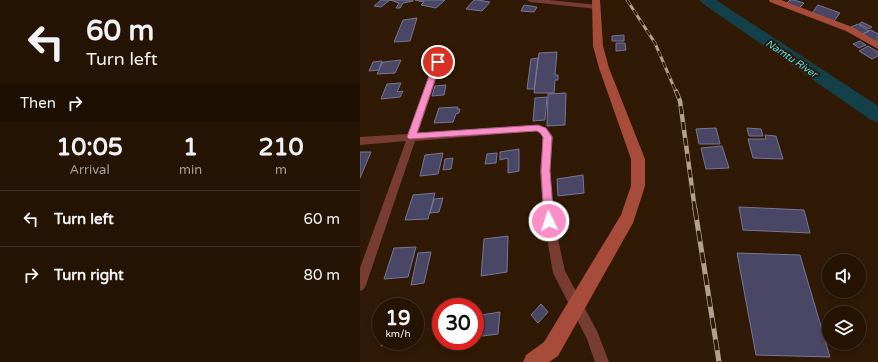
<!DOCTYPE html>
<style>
:root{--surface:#251404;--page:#312113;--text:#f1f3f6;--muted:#a39e9a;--line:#423326}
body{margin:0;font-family:"Varela Round",sans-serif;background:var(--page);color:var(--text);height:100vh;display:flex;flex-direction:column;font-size:15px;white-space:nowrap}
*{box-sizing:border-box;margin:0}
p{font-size:13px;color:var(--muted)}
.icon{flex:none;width:22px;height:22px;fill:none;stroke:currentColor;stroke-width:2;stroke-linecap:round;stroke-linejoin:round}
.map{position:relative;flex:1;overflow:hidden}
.sheet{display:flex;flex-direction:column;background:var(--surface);width:360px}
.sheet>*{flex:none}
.guide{background:#251404;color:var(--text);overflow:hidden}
.tools{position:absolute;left:462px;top:254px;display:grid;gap:8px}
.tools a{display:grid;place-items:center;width:44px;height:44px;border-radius:50%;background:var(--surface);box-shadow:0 2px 6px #0003,0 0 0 1px var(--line);font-size:20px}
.speed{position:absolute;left:12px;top:298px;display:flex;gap:8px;font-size:20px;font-weight:700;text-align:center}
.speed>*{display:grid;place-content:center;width:52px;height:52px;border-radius:50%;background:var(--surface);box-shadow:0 2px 6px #0003,0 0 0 1px var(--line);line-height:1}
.speed small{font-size:10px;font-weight:400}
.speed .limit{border:6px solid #d22;background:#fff;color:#111}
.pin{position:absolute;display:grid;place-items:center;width:34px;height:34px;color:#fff;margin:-17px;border:2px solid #fff;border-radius:50%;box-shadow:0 1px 4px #0007}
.me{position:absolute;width:44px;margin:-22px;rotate:356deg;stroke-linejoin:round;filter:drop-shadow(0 0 3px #0008)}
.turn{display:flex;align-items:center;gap:14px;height:84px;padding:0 20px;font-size:18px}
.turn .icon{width:52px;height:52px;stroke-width:2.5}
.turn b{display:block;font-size:28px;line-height:34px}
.then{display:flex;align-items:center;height:38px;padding:0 20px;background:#0003;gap:8px;font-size:15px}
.eta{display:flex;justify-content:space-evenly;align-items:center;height:68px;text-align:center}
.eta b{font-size:24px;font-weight:700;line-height:28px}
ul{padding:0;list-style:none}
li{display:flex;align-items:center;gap:12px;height:56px;padding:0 20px;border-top:1px solid var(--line)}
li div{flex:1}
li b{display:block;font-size:15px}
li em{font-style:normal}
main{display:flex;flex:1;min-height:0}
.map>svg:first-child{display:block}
</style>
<main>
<section class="sheet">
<div class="guide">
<div class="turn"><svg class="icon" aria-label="left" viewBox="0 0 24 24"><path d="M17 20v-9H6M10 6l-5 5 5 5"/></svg><div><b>60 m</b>Turn left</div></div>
<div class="then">Then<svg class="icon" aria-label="right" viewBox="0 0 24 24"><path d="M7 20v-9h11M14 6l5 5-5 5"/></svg></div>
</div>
<div class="eta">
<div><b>10:05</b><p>Arrival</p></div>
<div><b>1</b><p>min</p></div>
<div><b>210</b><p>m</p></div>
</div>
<ul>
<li><svg class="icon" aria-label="left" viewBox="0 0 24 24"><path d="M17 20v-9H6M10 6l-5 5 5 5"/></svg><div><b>Turn left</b></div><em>60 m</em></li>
<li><svg class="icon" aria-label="right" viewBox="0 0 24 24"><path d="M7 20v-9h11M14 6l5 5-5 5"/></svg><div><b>Turn right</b></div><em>80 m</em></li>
</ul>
</section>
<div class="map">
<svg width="518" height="362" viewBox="0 0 518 362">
<rect width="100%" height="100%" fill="#311a05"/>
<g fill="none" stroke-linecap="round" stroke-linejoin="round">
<path fill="#144149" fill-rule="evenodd" d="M340,0h16l162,106v16l-7,-2 -169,-117z"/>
</g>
<path fill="#494765" stroke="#777696" d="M21,0h9l-9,7 -7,-1z
M30,0h23v1l-10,2 -3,5h-4l3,-5z
M55,0h30l-9,8 -15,-3 3,-3z
M114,0h4l12,2 -8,9 -16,-2z
M430,0h4l10,3 -5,5 -13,-4z
M164,5l13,2 -3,5 -13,-1z
M458,5l22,8 -6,8 -22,-8z
M57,18l-7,23 -16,1 9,-22z
M502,22l10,5 -3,2 -10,-5z
M498,24l11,7 -7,3 -11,-7z
M511,30l7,4v10l-15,-10z
M264,35v6h-12v-5z
M500,41l6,4 -7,3 -6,-4z
M256,43h9l1,7 -10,1z
M508,46l10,6v4l-6,3 -13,-8z
M80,50l-1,6 -7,1 1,-6z
M197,52l-2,23h3v5h-3l-1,13h-20l5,-40z
M178,58l-4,31h-7l4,-30z
M41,60l-6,13 -18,1 6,-12z
M94,60l-2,8 -10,1 2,-8z
M22,61l-3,9 -10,1 4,-9z
M41,83l-4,9 6,-1 -3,6 -19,2 6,-15z
M86,85l-2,10 -12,1 3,-10z
M206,93l-1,32 -18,1 1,-32z
M187,97l-2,23 -12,1 2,-23z
M98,107l-1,2h3l-1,4 -3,1 -3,8 -19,1 5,-15z
M356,128l4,16h-21l-3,-15z
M387,128l14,1 2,7h-14z
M405,135l11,1 7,23 -30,-1 -5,-19h18z
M362,146l7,22 -23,1 -5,-21z
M159,149v22l-11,2v-15l-8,2v-8z
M0,152h11l-11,26z
M83,153l-5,21 -18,2 5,-21z
M137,153l-1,10 -11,1 2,-10z
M93,158l-2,11 -8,1 2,-11z
M223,175l1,18 -26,3 -1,-17z
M75,193l-7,26 -23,1 8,-25z
M83,198l-4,14 -9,1 4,-14z
M379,207l65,3 6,23 -67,-3z
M148,236l-1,36 -26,4 3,-37z
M56,247l-8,30 -24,2 10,-31z
M71,252l-7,31 -13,2 7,-32z
M377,253l63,2 30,102 -74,-2z
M181,304l7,8 -10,11 -7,-8z
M140,312l-2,22 -23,3v-21z
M22,341h20l-21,5z"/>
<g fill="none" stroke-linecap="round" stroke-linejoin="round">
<path fill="#773d33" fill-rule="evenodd" d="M167,0h22l49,5 3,2 -3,2 -68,-7z
M75,60h6l1,2 -24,71 119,-8c8,2 12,4 16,12l-3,34 4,50 11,50 32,60 12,31h-14l-8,-23 -34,-66 -9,-52 -4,-50 3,-33 -3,-6 -3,-1 -122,10 -49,144 -2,4 -4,2v-23l46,-127 -46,4v-8l48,-3z"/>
<path fill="#a74b3a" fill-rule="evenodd" d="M232,0h8l3,46 6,22 36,91v27l-12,37 -75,133 -9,6h-26l3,-7 18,-13 77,-127 10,-29v-27l-32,-91 -6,-22z
M409,0h12l71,27 26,15v7l-32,-18 -76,-29z"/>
<defs>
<path id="rail-far2" d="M267,0l28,43 21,49"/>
<path id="rail-far1" d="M316,91l4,10 15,109"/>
<path id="rail" d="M335,209l24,153"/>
</defs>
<use href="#rail-far2" stroke="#b3a090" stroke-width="3"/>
<use href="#rail-far1" stroke="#b3a090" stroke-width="4.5"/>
<use href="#rail" stroke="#b3a090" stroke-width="5"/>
<use href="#rail-far2" stroke="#311a05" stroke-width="2" stroke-dasharray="6" stroke-linecap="butt"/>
<use href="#rail-far1" stroke="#311a05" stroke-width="3" stroke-dasharray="8" stroke-linecap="butt"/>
<use href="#rail" stroke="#311a05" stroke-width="3.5" stroke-dasharray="11" stroke-linecap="butt"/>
</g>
<path fill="#fa8fc8" stroke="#a25d82" d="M78,59l3,3 -24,71 121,-8 8,3 6,9 -2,34 4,50 -2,4 -3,1 -4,-1 -1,-4 -3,-50 2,-34 -3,-4 -3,-2 -128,8 -2,-2 27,-75z"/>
<g text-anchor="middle" stroke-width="4" stroke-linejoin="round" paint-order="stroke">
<g font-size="10" font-style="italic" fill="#4cddf4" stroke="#311a05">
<text transform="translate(432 58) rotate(34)" y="4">Namtu River</text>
</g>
</g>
</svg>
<div class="tools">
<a><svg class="icon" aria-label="sound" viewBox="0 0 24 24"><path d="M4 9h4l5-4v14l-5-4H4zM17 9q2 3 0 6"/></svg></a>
<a><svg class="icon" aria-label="layers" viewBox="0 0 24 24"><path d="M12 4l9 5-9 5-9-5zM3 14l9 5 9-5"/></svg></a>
</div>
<div class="speed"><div>19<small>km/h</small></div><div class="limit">30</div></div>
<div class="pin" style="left:78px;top:62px;background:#d93025"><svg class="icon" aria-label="arrive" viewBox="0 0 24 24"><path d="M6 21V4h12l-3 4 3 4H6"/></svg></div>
<svg class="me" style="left:189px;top:221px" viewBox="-20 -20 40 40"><circle r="17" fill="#fa8fc8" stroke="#fff" stroke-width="3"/><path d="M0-11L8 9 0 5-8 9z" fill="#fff"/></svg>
</div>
</main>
